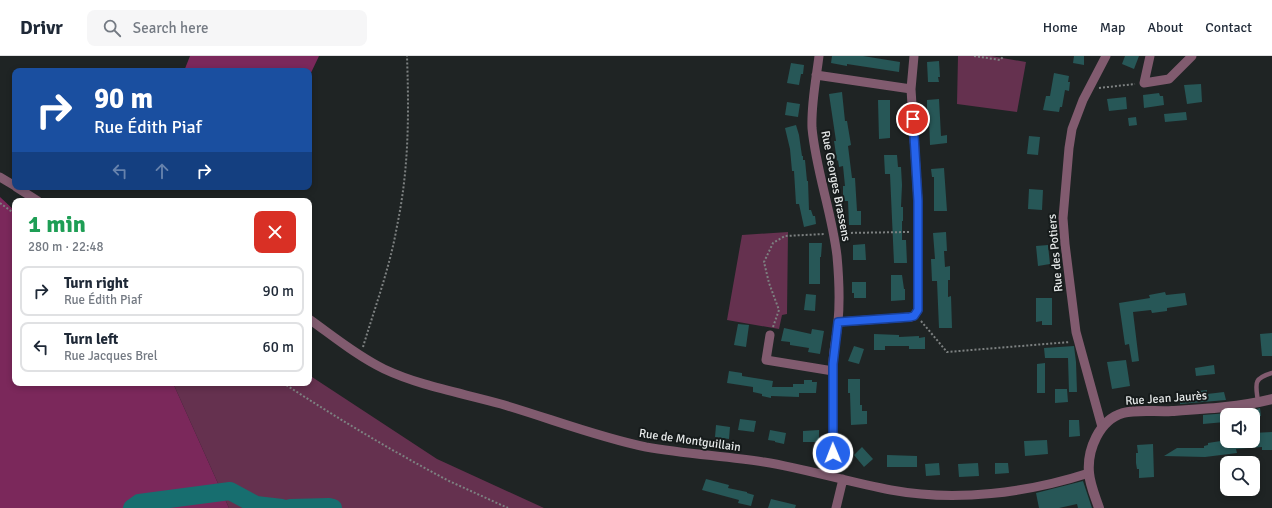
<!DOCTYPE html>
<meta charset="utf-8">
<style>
:root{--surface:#fff;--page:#f6f6f7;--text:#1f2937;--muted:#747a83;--line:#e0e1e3}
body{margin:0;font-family:Signika,sans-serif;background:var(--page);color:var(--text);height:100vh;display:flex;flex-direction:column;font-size:15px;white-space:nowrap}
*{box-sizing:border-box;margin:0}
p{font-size:13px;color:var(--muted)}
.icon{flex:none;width:22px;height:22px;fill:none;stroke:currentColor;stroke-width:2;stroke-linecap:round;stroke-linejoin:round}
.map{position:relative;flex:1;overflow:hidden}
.drawer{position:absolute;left:12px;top:142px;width:300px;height:188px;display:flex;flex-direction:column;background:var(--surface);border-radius:8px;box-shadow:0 2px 6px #0003}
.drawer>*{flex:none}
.guide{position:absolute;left:12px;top:12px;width:300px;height:122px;border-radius:8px;box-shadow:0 2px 6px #0003;background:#1a4fa0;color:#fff;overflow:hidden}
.controls{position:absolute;left:1220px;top:352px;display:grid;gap:8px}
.controls a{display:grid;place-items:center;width:40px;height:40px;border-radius:8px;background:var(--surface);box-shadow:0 2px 6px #0003;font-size:20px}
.pin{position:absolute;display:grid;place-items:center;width:34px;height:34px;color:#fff;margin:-17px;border:2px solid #fff;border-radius:50%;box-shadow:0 1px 4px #0007}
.me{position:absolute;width:44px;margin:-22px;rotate:359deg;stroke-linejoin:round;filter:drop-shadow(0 0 3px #0008)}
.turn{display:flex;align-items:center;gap:14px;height:84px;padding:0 16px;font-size:18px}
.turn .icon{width:52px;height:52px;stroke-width:2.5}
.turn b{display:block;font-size:28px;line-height:34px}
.lanes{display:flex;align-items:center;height:38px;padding:0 16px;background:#0003;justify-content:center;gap:20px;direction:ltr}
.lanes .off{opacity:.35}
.round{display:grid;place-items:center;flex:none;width:42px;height:42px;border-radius:8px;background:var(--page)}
.overview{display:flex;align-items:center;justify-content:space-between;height:68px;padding:0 16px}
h1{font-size:24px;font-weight:700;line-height:30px;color:#1e9e55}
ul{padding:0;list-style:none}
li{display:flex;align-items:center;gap:12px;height:50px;margin:0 8px 6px;padding:0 8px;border:2px solid var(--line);border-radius:8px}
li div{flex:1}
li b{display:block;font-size:15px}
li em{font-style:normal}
header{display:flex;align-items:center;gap:24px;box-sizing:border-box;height:56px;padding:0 20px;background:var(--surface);border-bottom:1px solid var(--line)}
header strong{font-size:19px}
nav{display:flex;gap:22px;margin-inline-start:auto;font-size:14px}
.search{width:280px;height:36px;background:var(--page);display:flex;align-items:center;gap:10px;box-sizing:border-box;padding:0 14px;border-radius:8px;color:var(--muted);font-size:15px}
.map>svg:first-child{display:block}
</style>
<header>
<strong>Drivr</strong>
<div class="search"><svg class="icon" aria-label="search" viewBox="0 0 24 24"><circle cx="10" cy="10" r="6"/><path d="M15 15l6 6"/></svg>Search here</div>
<nav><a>Home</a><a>Map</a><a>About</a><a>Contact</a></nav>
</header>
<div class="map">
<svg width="1272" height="452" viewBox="0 0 1272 452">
<rect width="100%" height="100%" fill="#1f2424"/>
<path fill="#65314f" d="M958,0h33l35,6 -9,50 -60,-8z
M788,176l-1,82 -5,1 -3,14 -52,-9 15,-85z
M309,319l128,84 107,49h-315l-56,-125h136z"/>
<path fill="#7b285b" d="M190,0h129l-10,21v-6h-125z
M0,141l15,14v172h158l56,125h-229z"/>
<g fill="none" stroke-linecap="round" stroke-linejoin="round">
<path stroke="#176e6f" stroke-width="18" d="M132,452l7,-5 91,-12 26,14 26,3
M290,452l39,-1 4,1"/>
</g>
<path fill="#275757" d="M832,0h31l37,6 -1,10 -52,-8v2l-16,-3z
M1074,0h10v9l-11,-2z
M1125,0h14l-5,13 -12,-5z
M939,5l1,16h-2l1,5h-11l-1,-20z
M791,7l13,2 -1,9h-2l-2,11 -12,-2z
M1054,17l15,3 -1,6h2l-1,9 -4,-1 -3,17h-2l-1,5 -16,-2 3,-14h4z
M1201,28l1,18 -15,2 -3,-19z
M842,36l3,29h2l4,24 -3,1 4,32h3l2,33h4v14h-12l-1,-24h-5v-15h2l-2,-20 -4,1 -1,-7 -1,1 -3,-20h2l-7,-47z
M1159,37l1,3h3l1,9 -20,3 -1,-13z
M1126,41l1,12 -18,2 -2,-12z
M939,43l2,37 6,-1v8l-17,2 -1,-29h-2v-16z
M878,44h12v38l-11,1z
M787,46l13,2 -2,13 -13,-2z
M1186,56l1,8 -22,2 -1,-8z
M1136,61l1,8 -8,1 -1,-8z
M796,69l3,10 3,21h1v4h2l2,21h1l1,29h2l2,6h2l1,8 -12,3 -5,-23h-3l-2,-33h-2l-2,-22 -5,-21z
M1029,80l11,1 -2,18 -11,-1z
M884,99h13l1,12h3l1,18 -1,22h2v14h-1v19h4l1,23h-13l-4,-89h-5z
M944,112l3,43h-13v-34h-2l-1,-8z
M1029,133l14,1 -1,20 -14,-1z
M946,176l1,19h-3l1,16 5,-1v14h-2v17l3,-1 1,32h-13l-2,-47h-5l-1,-22h4l-2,-26z
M809,187h13l-1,14h-1v27h-11z
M865,188l1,16h-13v-15z
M1048,189l2,19 -12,2 -2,-20z
M891,219h11l2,14h1v11l-14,1z
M852,226h14v16h-12v-5h-2z
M1165,236l1,3 19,-2 2,12 -20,3v3l-15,2 -1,-3 -18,2 6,49 -7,1 -3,-18 -4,1 -6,-42 31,-5 -1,-3z
M806,238l10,1 -1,16 -11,-1z
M1036,242h16v27h-10v-4l-6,1z
M738,268l11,1 -3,22 -12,-2z
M784,272l27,6 1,-5 12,2 -4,23 -12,-2 1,-4 -19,-3v-3l-9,-1z
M1272,277v23h-10l-2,-22z
M874,278l25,1v2l20,-1v2l6,-1v12h-16v-3h-24v4h-11z
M854,290l10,3 -5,15 -11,-3z
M1074,290l2,16 1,30h-8l-1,-34h-23l-1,-10z
M1126,304l4,26 -18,3 -5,-27z
M1045,307v30h-8v-29z
M1214,309l1,9 -19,2 -1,-8z
M729,315l13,2v3l31,5 -1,6h21v-3h11v-4h8v2h5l-1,11h-17v4l-28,-1v2l-9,-2v-2l-9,-2v-5l-26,-4z
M848,323h12v26h2v6h5v13l-16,1 -1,-32h-2z
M1055,333h12l1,13 -13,1z
M1207,334v4l17,-2 2,8 -46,4v-6l19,-2 -1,-5z
M1260,352l1,8 -8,1v-7z
M1228,357l-1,7h-2v2l-22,2v-9z
M740,363l16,2 -2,11 -16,-2z
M1069,364h10l1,16 -11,1z
M716,369l14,2 -1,12 -14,-2z
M770,374l16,3 -2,11 -9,-2v-1l-7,-1z
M819,374v12h-16v-11z
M1272,376v18h-10v-3l-26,2 1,4 -32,4 -41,-1 13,-8h27v-2l4,-1v-2l19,-3 26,1v-8z
M1047,384l1,14 -23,2 -1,-15z
M1153,388l1,33 -15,1v-9h-2l-1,-6v-10h2l-1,-8z
M862,391l11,12 -9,8 -10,-12z
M887,399l30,1v11h-30z
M939,407l1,12 -14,1 -1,-12z
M978,407l1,13 -20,1 -1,-13z
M995,407h13l1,10 -14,1z
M706,423l23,6 -1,3 19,4v1l7,2 -3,11 -13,-3 1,-3 -37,-10z
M1083,425l9,27h-14l-1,-4 -18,4h-20l-3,-15z
M771,443l25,6 -1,3h-27z"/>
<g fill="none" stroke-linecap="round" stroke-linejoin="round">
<path stroke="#7d8181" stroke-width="2" stroke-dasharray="2 2" stroke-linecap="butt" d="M974,0l26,4 4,-4
M1099,32l36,-4
M0,147l15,11
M843,177l66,-1
M921,265l26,31 123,-10
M773,271l6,-17 -10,-27 -5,-21 9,-19 12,-7 40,-2
M363,291c12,-40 27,-80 34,-121 12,-57 12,-112 10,-170
M283,327c54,35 109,68 166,98 20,9 39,18 59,27"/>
<path stroke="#815b6f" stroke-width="4.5" d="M1258,346c-2,-18 -6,-23 14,-29"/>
<path stroke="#815b6f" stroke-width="9" d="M819,0c-3,24 -8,48 -7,72 4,43 20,85 25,128 2,22 3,45 1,66 -1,15 -5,28 -5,42 -2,38 3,75 -3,112
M1150,0l-6,27 25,-4 23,-23
M816,19l95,14
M0,121l15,9
M16,131l22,14
M309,263c24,17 48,37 75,50 36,17 78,24 117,35 48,14 96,33 145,43 39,7 79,9 118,15 43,7 84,20 127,28 65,12 136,3 198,-17
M838,266l73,-5 3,-1 4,-6v-109l-7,-112 3,-33
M770,279l-4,25 67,11
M1102,371l-26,-95 -11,-88 -2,-26 6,-70 3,-19 11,-29 23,-44
M836,452l7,-29"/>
<path stroke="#815b6f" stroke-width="10" d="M1099,452c-4,-12 -9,-23 -10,-35 -2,-23 10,-53 34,-60 15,-4 33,-1 49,-2 33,-2 68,-4 100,-12"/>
</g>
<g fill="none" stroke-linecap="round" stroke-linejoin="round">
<defs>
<path id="route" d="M833,397v-89l5,-42 72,-5 4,-1 4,-6v-109l-5,-82"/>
</defs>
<use href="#route" stroke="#184099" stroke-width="10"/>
<use href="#route" stroke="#2563eb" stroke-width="7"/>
</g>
<g text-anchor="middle" stroke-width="4" stroke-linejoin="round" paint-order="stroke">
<g font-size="12" fill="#e6e9e9" stroke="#161b1b">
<text transform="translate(836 130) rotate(79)" y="4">Rue Georges Brassens</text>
<text transform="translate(1055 197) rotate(-95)" y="4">Rue des Potiers</text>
<text transform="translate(1166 342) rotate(-4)" y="4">Rue Jean Jaurès</text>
<text transform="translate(690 384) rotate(8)" y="4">Rue de Montguillain</text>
</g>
</g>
</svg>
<div class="controls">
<a><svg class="icon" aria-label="sound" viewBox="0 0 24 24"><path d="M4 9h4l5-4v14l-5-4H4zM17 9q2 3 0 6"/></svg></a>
<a><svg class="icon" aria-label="search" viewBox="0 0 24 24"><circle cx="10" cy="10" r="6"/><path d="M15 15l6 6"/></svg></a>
</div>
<div class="pin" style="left:913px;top:63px;background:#d93025"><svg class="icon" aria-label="arrive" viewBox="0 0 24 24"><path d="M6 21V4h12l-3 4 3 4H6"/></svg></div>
<svg class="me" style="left:833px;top:397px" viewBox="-20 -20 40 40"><circle r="17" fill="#2563eb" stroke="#fff" stroke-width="3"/><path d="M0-11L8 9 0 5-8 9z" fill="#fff"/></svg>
<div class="guide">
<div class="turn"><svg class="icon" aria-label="right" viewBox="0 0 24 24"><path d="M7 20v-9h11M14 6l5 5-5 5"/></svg><div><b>90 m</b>Rue Édith Piaf</div></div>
<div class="lanes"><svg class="icon off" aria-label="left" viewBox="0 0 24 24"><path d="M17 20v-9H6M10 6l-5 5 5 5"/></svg><svg class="icon off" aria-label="ahead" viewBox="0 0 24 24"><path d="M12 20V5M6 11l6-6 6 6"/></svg><svg class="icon" aria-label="right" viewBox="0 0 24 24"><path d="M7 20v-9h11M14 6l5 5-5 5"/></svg></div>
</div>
<section class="drawer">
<div class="overview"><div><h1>1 min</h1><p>280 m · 22:48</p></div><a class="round" style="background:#d93025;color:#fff"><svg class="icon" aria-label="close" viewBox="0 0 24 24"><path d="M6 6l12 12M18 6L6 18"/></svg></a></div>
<ul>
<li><svg class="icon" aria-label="right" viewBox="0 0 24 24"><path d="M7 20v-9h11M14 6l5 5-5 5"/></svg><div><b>Turn right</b><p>Rue Édith Piaf</p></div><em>90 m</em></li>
<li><svg class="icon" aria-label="left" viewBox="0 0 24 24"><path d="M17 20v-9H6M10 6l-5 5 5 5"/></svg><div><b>Turn left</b><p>Rue Jacques Brel</p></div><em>60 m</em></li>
</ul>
</section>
</div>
